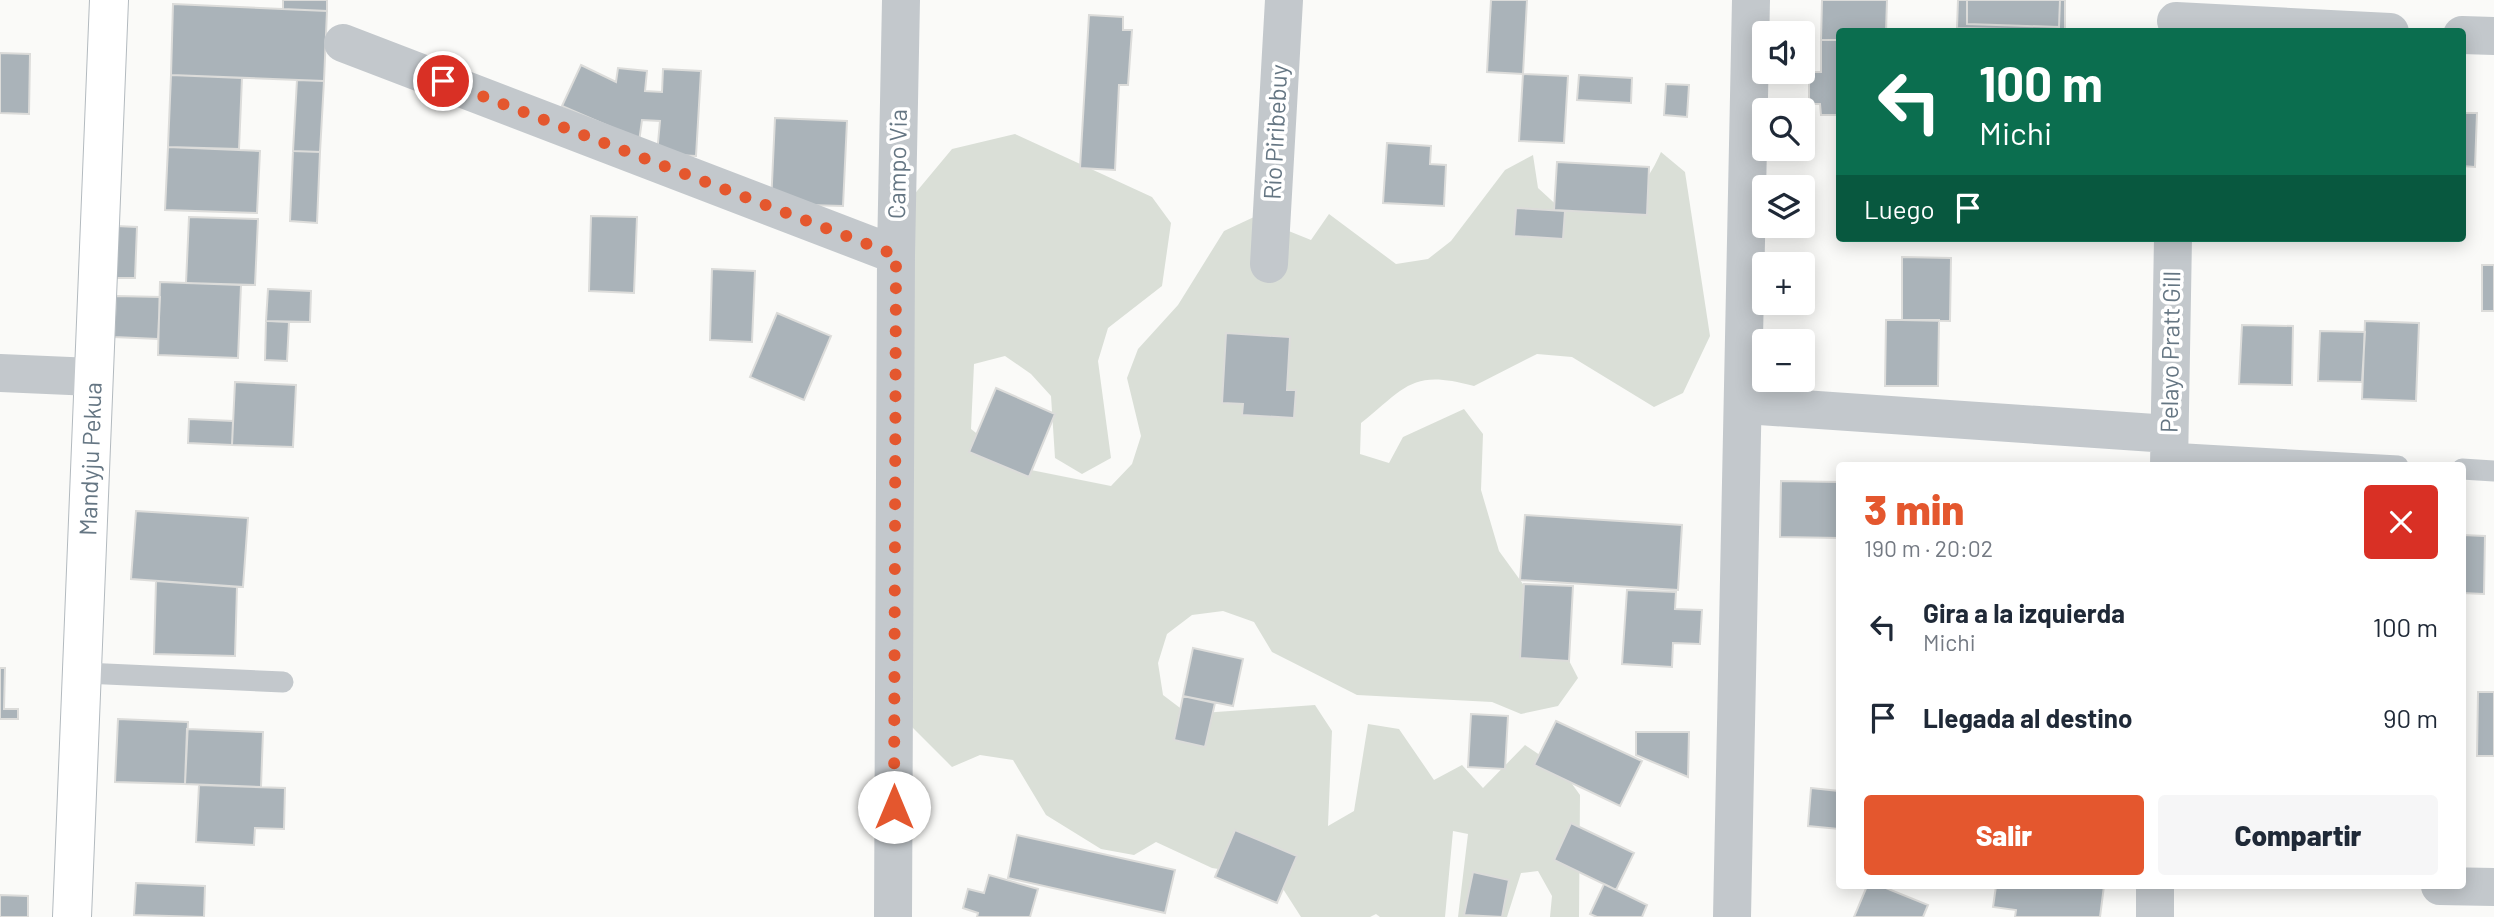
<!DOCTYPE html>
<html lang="es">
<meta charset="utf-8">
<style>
:root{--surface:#fff;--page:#f6f6f7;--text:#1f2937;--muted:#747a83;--accent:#e4572e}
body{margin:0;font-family:Barlow,sans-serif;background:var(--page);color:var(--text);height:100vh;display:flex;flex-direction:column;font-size:26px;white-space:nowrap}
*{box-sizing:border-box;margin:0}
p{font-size:23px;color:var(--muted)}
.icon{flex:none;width:38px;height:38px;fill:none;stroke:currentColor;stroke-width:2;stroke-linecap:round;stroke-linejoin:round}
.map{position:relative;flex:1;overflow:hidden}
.sheet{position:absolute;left:1836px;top:462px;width:630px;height:427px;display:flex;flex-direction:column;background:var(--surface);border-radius:7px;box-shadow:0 4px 18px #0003}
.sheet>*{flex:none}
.banner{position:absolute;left:1836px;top:28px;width:630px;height:214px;border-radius:7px;box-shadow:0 4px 18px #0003;background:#0b6e4f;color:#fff;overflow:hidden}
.buttons{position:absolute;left:1752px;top:21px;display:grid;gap:14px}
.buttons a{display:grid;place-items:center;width:63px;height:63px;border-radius:7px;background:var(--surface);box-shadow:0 4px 18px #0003;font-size:35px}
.pin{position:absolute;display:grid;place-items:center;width:60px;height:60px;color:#fff;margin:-30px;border:4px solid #fff;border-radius:50%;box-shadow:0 2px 7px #0007}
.me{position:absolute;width:77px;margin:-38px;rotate:0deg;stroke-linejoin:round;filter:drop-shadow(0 0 5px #0008)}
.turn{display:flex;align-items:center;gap:24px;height:147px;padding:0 28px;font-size:32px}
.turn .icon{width:91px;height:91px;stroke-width:2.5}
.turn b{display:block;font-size:49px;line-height:60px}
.then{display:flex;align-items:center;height:66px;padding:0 28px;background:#0003;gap:14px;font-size:26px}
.round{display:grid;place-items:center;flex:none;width:74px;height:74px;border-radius:7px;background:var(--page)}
.summary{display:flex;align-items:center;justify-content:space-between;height:119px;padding:0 28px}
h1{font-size:42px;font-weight:800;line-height:52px;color:var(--accent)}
.action{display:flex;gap:14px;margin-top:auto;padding:14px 28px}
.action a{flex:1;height:80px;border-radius:7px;background:var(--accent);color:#fff;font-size:28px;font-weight:800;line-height:80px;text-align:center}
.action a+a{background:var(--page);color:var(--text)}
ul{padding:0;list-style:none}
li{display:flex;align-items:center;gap:21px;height:91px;padding:0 28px}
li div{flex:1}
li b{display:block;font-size:26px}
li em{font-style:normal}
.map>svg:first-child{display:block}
</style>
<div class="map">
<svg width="2494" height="917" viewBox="0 0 2494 917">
<rect width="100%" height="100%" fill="#fafaf8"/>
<path fill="#dadfd7" d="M1015,134l137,63 19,26 -9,63 -54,42 -10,33 13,97 -29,16 -27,-16 -4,-62 -20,-22 -26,-18 -31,8 -3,65 50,39 90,18 21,-22 9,-28 -14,-58 11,-29 40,-44 46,-74 30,-14 57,23 18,-26 67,50 32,-5 23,-18 54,-71 28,-15 5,33 24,22c53,-10 75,-3 99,-58l24,20 25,164 -27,57 -29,14 -82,-50 -35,-3 -63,32c-62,-17 -67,0 -113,37l-1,31 29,9 14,-26 61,-28 19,25 -2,56 18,61 47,65 32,62 -20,28 -37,8 -29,-12 -135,-7 -85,-43 -18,-30 -31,-11 -31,4 -25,19 -9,29 5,32 25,19 127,-9 17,26 -4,95 26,-15 14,-87 31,5 35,51 28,-15 21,23 42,-43 37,25 18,25 -1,122h-29l2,-21 -14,-25 -17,2 -14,44h-49l10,-83 -15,-3 -8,86h-65l-4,-3 -6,3h-69l-25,-39 -64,-10 -56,-26 -22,13 -33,-6 -55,-34 -33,-55 -33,-5 -28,12 -43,-43 3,-527 40,-48z"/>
<path fill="#aab3b9" stroke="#dcdcda" stroke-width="2" d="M283,0h44v11l-44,-2z
M1491,0h36l-4,74 -36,-2z
M1822,0h65l-1,32h-47v8h-18z
M1958,0h107v30l-108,-2z
M1967,0h93l-1,27 -92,-3z
M173,4l154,7 -3,70 -153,-6z
M1089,15l34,2v13h9l-4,55h-9l-4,85 -35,-2z
M1821,40h18v75h-18l-1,-11h-11v-32h12z
M0,53l30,1 -1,60 -29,-1z
M581,65l35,17 2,-14 29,3 -2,20 17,1 1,-23 38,2 -5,85 -39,-2 3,-33 -18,-1 -4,29 -27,-22 -49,-21z
M1523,74l45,2 -4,67 -45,-2z
M171,75l71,3 -3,71 -71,-2z
M1579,75l53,3 -1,25 -54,-3z
M297,80l27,1 -4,71 -27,-1z
M1666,84l23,1 -2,32 -23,-2z
M2462,113h15l-2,54 -13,-1z
M775,118l72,3 -4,85 -72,-2z
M1387,143l44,3 -1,18 16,1 -2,41 -61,-3z
M168,147l92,4 -3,62 -92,-3z
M293,151l27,1 -3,71 -27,-2z
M1557,162l92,5 -2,48 -93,-5z
M1516,208l49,3 -2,28 -49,-3z
M591,216l46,1 -3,76 -45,-2z
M189,217l69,2 -3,66 -69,-2z
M116,226l21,1 -2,51h-21z
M1902,257l49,1 -1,63 -48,-1z
M2482,265h12v46h-12z
M712,269l43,2 -3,71 -42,-2z
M160,282l81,3 -3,73 -80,-3z
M268,289l43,2 -1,31 -44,-1z
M116,296l44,1 -2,42 -44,-2z
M777,313l54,23 -27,64 -54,-23z
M1886,320h53l-1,66h-53z
M266,321l23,1 -2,39 -22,-1z
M2365,321l54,2 -3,78 -54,-2z
M2242,325l51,1 -1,59 -53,-1z
M2320,331l45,1 -3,50 -44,-1z
M1226,333l64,4 -3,53h9l-2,28 -52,-3 1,-11 -21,-1z
M235,382l61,3 -3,62 -61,-2z
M996,388l59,26 -26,63 -60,-25z
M189,419l44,2 -1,24 -44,-2z
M1781,481l58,1v56l-59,-1z
M136,511l112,7 -5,69 -112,-8z
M1525,515l157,10 -4,65 -158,-10z
M2462,535l23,1 -1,58 -22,-1z
M156,581l81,6 -2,69 -81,-2z
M1524,584l49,2 -4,75 -49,-3z
M1627,590l49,2 -1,17 27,1 -2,34 -27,-1 -1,24 -50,-3z
M1193,648l50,11 -10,47 -50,-10z
M0,668h5l-1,41h14v10h-18z
M2478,692h16v64h-17z
M1183,696l32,7 -10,44 -31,-7z
M1471,714l37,2 -3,53 -37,-2z
M118,719l70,3 -3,62 -70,-2z
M1556,721l86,40 -22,45 -86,-41z
M187,729l76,3 -2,55 -76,-3z
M1636,732h53l-1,45 -52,-22z
M199,785l86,3 -1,41 -29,-1 -1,17 -58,-3z
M1811,788l28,3v38l-31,-3z
M1571,823l63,30 -18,37 -62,-30z
M1235,830l62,26 -20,47 -62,-26z
M1017,835l158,35 -10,43 -157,-35z
M1473,872l36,8 -7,37 -38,-2z
M989,875l49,14 -8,28h-53l1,-4 -15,-5 5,-19 16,4z
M136,883l69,3 -1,31 -70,-2z
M1604,884l43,21 -5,12h-45l-7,-3z
M1867,886h14l47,19 -5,12h-69z
M1996,886h108l-4,31h-85l1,-7 -23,-3z
M0,895l28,1v21h-28z"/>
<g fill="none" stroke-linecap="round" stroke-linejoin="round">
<defs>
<path id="secondary" d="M72,917l37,-917"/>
</defs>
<use href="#secondary" stroke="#b3babf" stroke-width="40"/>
<path stroke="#c3c8cc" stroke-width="21" d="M2169,453l229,13
M2462,469l32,2
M84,673l199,9"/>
<path stroke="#c3c8cc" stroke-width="38" d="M2176,21l214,11
M2462,35l32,1
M343,43l553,212
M1269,264l15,-264
M0,373l93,4
M1745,405l424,29
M2169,466l4,-228
M2440,886l54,1
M893,917l3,-662 5,-255
M1732,917l19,-917
M2155,917v-31"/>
<use href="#secondary" stroke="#fff" stroke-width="38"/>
</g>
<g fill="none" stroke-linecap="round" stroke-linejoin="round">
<path stroke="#e4572e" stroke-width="12" stroke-dasharray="0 21.6" d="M443,81l453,174 -2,552"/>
</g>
<g text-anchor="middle" stroke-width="7" stroke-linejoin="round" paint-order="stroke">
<g font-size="24" fill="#657683" stroke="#fff">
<text transform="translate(1276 132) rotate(-87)" y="8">Río Piribebuy</text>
<text transform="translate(898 164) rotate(-89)" y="8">Campo Via</text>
<text transform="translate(2171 352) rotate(-89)" y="8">Pelayo Pratt Gill</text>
<text transform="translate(91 459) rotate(-88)" y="8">Mandyju Pekua</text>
</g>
</g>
</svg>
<div class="buttons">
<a><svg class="icon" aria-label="sound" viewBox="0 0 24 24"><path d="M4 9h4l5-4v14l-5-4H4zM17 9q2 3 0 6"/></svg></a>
<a><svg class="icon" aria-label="search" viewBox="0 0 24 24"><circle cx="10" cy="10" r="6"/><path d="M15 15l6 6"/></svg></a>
<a><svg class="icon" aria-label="layers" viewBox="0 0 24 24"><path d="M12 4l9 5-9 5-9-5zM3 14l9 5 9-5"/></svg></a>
<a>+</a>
<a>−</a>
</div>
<div class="pin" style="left:443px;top:81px;background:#d93025"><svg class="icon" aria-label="arrive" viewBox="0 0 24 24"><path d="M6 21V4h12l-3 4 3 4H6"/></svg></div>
<svg class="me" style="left:894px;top:807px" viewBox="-20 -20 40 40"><circle r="19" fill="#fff"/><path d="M0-13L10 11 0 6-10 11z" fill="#e4572e"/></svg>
<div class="banner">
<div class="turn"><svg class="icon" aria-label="left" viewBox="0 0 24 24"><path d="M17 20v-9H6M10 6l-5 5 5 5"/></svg><div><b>100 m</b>Michi</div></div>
<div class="then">Luego<svg class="icon" aria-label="arrive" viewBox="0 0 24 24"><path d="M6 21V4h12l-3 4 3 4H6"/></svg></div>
</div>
<section class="sheet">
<div class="summary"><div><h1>3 min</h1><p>190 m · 20:02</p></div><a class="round" style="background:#d93025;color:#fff"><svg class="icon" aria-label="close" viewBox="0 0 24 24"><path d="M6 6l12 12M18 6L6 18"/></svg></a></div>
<ul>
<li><svg class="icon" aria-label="left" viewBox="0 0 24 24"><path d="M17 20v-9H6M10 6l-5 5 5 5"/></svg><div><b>Gira a la izquierda</b><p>Michi</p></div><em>100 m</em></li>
<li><svg class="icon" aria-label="arrive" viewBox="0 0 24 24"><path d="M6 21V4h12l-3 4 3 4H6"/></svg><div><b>Llegada al destino</b></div><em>90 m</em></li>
</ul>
<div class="action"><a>Salir</a><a>Compartir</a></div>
</section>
</div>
